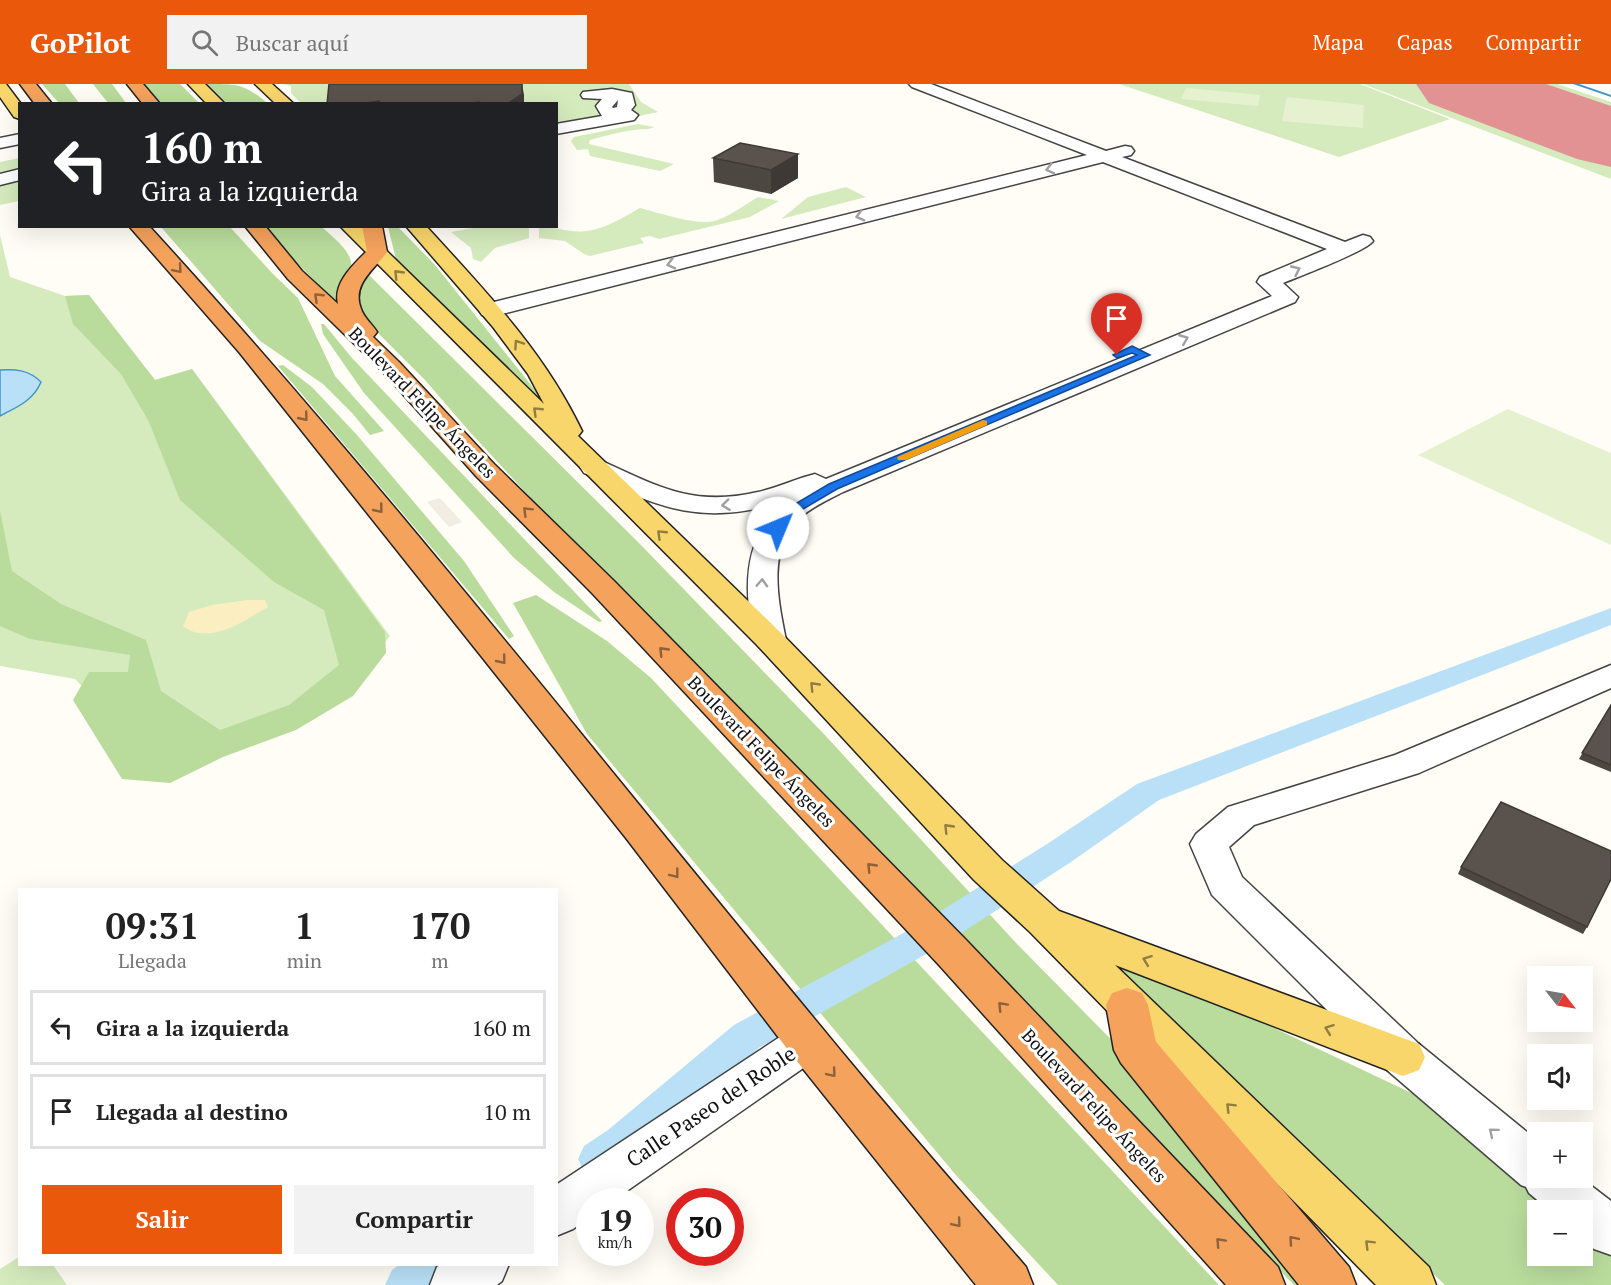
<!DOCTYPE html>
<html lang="es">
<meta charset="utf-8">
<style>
:root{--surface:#fff;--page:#f2f2f2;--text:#222;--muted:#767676;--line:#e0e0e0;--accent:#ea580c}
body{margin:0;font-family:"PT Serif",serif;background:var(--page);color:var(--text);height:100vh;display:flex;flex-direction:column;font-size:22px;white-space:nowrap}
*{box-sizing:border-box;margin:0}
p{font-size:20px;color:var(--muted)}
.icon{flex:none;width:33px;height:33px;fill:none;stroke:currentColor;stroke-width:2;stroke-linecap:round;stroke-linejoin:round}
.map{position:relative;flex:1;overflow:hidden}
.side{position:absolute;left:18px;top:804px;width:540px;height:378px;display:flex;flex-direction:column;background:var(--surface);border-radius:0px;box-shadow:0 6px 24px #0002}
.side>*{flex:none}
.guide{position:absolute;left:18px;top:18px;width:540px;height:126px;border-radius:0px;box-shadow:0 6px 24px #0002;background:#202124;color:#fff;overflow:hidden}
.needle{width:39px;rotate:121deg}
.controls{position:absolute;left:1527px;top:882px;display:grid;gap:12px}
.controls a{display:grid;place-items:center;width:66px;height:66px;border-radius:0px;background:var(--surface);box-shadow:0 6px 24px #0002;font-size:30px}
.speed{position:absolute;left:576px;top:1104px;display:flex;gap:12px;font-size:30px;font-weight:700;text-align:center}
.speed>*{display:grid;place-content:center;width:78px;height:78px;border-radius:50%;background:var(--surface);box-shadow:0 6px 24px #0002;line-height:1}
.speed small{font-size:15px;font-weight:400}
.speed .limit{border:9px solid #d22;background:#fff;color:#111}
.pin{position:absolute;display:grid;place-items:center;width:51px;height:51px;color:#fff;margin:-62px -26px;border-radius:50% 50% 50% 0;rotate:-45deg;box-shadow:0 0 6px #0007}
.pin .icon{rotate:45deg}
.me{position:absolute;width:66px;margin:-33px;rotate:45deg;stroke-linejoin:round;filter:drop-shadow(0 0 4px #0008)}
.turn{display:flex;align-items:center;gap:21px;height:126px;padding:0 24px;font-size:27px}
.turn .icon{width:78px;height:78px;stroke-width:2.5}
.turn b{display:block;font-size:42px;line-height:51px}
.eta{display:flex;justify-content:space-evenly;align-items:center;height:102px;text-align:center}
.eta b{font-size:36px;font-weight:600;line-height:42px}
.action{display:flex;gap:12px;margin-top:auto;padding:12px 24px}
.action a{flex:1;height:69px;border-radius:0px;background:var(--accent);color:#fff;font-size:24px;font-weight:600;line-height:69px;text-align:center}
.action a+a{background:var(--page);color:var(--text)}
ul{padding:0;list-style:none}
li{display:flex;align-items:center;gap:18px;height:75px;margin:0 12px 9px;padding:0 12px;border:3px solid var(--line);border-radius:0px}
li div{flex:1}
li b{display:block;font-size:22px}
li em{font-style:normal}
header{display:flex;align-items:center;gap:36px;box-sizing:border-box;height:84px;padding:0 30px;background:var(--accent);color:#fff}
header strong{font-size:28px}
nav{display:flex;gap:33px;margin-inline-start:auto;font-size:21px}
.search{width:420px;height:54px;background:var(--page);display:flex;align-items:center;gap:15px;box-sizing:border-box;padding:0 21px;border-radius:0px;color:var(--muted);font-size:22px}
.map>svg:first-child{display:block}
</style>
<header>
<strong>GoPilot</strong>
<div class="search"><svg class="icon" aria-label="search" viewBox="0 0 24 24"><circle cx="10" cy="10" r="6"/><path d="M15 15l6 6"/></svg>Buscar aquí</div>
<nav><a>Mapa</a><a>Capas</a><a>Compartir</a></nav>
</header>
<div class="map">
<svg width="1611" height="1201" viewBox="0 0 1611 1201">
<rect width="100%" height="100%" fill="#fffdf5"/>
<path fill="#d5ebbd" d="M282,0h347l12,18 17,10 -101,22 -1,-30 -255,-1 -10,-10v-7z
M1119,0h241l90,35 -111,38z
M1363,0h68l180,66v29z
M1488,0h69l54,18v25z
M638,40l16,3c-8,4 -12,1 -20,3 -15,2 -29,6 -44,10l-1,4 85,20 -14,7 -70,-15 -2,-7 -11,1 -6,-9 3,-4z
M19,74v43l-19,4v-43z
M846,103l20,10 -85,22 27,-22z
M758,113l21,4 -29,16 -91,22 -9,-3 -10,2 4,5 -54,13 -6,-2 -19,-13 -26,-3v-11c12,-1 21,3 33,4 26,3 46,-11 68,-23 21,5 61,20 80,11 13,-5 26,-15 38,-22z
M478,143h51v11l-34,10 -14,14 -8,-3 -2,-11 -20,-16z
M0,151l10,42 55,19 24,-1 66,85 37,-11 198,267 -45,58 -196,62 -74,-77 -75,-13z
M19,1173l1,7 33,1 14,20h-67v-16z"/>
<path fill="#b9dc9c" d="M42,0h23l14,19h-20z
M93,0h19l14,19h-18z
M133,0h47l19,19h-49z
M207,0c31,0 37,0 60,19h-42z
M161,143h69l43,47 25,24 37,78 49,55 -14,4 -17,-21 -30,-30 -63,-43z
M261,143h61c10,10 32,25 29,41 -1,9 -11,24 -13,36z
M388,143h10l37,38 108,135 -9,2 -130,-129 -8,-14z
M368,190l271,269 184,190 194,211 139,141 162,200h-24l-706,-725 -119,-129 -44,-51 -56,-56 -8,-12 -2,-11v-13z
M89,211l66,85 37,-11 193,263 1,21 -33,43 -57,34 -73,27 -53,26 -48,-4 -49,-79 16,-28h39l2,-17 -100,-16 -30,-13v-116l12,61 49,33 85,36 15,51 59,39 69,-25 50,-40 -15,-55 -50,-28 -94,-82 -31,-78 -28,-48 -48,-50 -8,-28z
M321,240h3l28,34 250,263 -3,1 -45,-30 -40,-34 -150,-165 -41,-59z
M283,281l29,22 45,48 107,126 50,75 -5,3 -231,-273z
M536,511l71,46 44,37 568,607h-161l-103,-111 -368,-440 -74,-131z
M1093,858l350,166 120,102h-25v46h44l1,-29 28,24v34h-166l-358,-340z"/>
<path fill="#fbeec1" d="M247,516h18l3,7c-24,14 -60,39 -85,19l6,-14 23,-7z"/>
<path fill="#e6f2cf" d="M1186,4l74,7 -2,11 -77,-7z
M1287,13l77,8 -1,23 -81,-7z
M1508,325l103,44v92l-193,-90z"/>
<path fill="#f1ede2" d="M440,414l22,24 -13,5 -22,-25z"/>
<path fill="#b9e0f7" stroke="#3f96cf" stroke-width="1.5" d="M0,286c16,-1 29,0 41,12 -8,19 -24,25 -41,34z"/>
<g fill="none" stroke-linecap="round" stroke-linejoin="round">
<path fill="#3f96cf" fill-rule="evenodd" d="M1573,0h6l32,11v2z"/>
<path fill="#b9e0f7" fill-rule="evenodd" d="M1611,524v17l-452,175 -88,62 -125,81 -186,104 -124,109 -24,16 -14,5 -14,-5 -6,-13 6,-13 24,-16 126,-105 188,-102 125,-79 90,-60z
M400,1180h59l-6,15 -9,6h-59l7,-15z"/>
<path fill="#e29292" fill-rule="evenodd" d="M1416,0h130l65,22v61l-34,-8 -148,-56z"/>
<defs>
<path id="minor" d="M909,0h22l175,67 19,-5 6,1 3,4 -3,4 -9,2 223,85 18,-7 7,2 3,4c-8,11 -73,35 -90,42l15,14 -3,5 -452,190c-14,7 -29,14 -41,24 -36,31 -24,84 -16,124l-5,7 -11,3 -11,-3c-7,-9 -7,-20 -9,-31 -6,-43 -1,-86 36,-114 -89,24 -122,7 -202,-29l-4,-6 4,-6 9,-2 9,2c57,26 91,46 156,31 19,-4 37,-13 57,-18l11,5 446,-183 -15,-14 3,-5 67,-28 -224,-87 -613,155 -8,-2 -3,-5 3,-5 605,-150 -175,-68z
M612,5l20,4 3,12 -4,5 7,5 -4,5 -78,14v-10l46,-8 -6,-10 6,-7 -19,-1 -2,-3 2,-3zM618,16l-1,7 -4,1 -1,-1z
M20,50v10l-20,4v-10z
M20,85v11l-20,5v-11z
M1611,581v23l-192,85 -165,52 -25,22 13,30 177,167 119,97v37h43l30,23v54l-17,-6 -12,-10v-29h-33l-20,-17 -3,-6 -5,-2 -134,-115 -175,-175 -22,-51 6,-10 32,-27 167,-52z
M807,940l15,5 7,13 -7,13 -211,147h-21v15l-17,12 -17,7v-51l236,-156z
M441,1180h68l-7,17 -5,4h-67l7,-18z"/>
<path id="major" d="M0,0h6l15,20 -1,15 -6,-2 -14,-20z
M188,0h17l20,20h-18z
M255,0h17l22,20h-18z
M340,142h21l183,178 -16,-30 -35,-47 -87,-101h20c59,65 118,125 156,205l-4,5 203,197 221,227 57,51 360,133 6,13 -6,13 -16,6 -288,-111 314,302 7,18h-60l-346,-353 -56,-52 -215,-233z"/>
<path id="highway" d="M20,0h16l16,20h-17z
M127,0h16l17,20h-17z
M129,142h20c236,258 450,533 673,802 66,81 136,160 204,239l7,18h-57l-184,-230 -166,-217 -387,-486z
M245,142h20l37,45 36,33c-5,-21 15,-39 29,-53l-5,-25h20l5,26c-12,17 -36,32 -26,57 3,9 11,15 16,23l-4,5 26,25 95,102 120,117 354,361 310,325 7,18h-59l-286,-319 -348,-373 -116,-117 -93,-104 -95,-93z
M1127,904l15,5 6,12 8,37 193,225 7,18h-57l-178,-222 -7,-13 -8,-45 6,-12z"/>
</defs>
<use href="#minor" stroke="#444" stroke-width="3"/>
<use href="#major" stroke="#222" stroke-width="3"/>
<use href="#highway" stroke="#222" stroke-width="3"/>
<use href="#minor" fill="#fff" fill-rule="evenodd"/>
<use href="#major" fill="#f9d66b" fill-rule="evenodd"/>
<use href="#highway" fill="#f5a25d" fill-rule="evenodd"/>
</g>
<path fill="#4d4742" d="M798,70v24l-27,16 -57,-12 -1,-24z
M1611,621v67l-32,-13z
M1461,783l126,60 -4,7 -125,-60z"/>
<path fill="#3f3936" d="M522,0l2,11v9h-17z
M379,17v3h-19z
M798,70v24l-27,16v-24z"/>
<path fill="#5a524d" stroke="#3f3936" stroke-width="1.5" d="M329,0h193v10l-15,10h-20l-9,-2 -8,2h-89l-2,-3 -19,3h-33z
M740,59l58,11 -27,16 -58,-12z
M1611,621v60l-29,-12z
M1501,718l110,49v28l-24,48 -126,-60z"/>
<defs><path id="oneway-chevron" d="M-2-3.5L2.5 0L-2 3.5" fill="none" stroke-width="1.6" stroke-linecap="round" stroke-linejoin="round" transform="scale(1.5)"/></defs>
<g stroke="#a0a0a0">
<use href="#oneway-chevron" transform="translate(1050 85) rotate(166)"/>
<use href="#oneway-chevron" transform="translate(860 132) rotate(165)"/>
<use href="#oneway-chevron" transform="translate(671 180) rotate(166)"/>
<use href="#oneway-chevron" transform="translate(1296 186) rotate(-25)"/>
<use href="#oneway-chevron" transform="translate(1184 255) rotate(-22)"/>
<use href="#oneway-chevron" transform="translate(726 421) rotate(173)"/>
<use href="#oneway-chevron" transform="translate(762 499) rotate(-87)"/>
<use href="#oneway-chevron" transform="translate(1493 1048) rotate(-140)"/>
</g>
<g stroke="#8e613b">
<use href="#oneway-chevron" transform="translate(178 185) rotate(49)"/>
<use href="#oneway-chevron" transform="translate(318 213) rotate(-136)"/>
<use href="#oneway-chevron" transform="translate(304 333) rotate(51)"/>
<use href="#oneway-chevron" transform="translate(379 425) rotate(51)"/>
<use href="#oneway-chevron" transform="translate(527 427) rotate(-135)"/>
<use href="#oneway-chevron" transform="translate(663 567) rotate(-134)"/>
<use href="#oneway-chevron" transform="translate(502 576) rotate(51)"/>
<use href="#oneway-chevron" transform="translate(871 783) rotate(-134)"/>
<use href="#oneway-chevron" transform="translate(675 790) rotate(52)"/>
<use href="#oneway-chevron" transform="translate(1002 922) rotate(-133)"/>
<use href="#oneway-chevron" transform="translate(832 989) rotate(50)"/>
<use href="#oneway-chevron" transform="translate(957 1139) rotate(50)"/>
<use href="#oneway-chevron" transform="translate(1293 1156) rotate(-130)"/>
<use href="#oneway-chevron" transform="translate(1220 1158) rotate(-133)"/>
</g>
<g stroke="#917d42">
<use href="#oneway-chevron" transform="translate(398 190) rotate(-134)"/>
<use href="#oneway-chevron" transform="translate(518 260) rotate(-124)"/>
<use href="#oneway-chevron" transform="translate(537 327) rotate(-136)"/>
<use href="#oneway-chevron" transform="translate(661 450) rotate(-136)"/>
<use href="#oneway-chevron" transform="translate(814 602) rotate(-134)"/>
<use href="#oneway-chevron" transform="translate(948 744) rotate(-134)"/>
<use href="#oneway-chevron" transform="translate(1147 876) rotate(-159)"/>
<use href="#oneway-chevron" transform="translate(1329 945) rotate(-159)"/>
<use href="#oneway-chevron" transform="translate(1230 1023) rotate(-135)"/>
<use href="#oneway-chevron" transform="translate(1369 1160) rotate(-135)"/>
</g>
<path fill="#1a73e8" stroke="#114b97" stroke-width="1.5" d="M1132,262l18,9 -313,134 -44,26 -11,15 -4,1 -6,-3 13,-18 44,-26 308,-129 -5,-2 -15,5 -4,-3z"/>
<path fill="#f59e0b" d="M983,336l4,1v4l-81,35h-8l-1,-3z"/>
<g text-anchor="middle" stroke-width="6" stroke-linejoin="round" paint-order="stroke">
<g font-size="18" fill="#111" stroke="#fff">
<text transform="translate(422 319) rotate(46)" y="6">Boulevard Felipe Ángeles</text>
<text transform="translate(761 668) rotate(46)" y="6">Boulevard Felipe Ángeles</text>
<text transform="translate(1094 1022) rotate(47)" y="6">Boulevard Felipe Ángeles</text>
</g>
<g font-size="21" fill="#111" stroke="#fff">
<text transform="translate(711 1023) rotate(-34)" y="7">Calle Paseo del Roble</text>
</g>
</g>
</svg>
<div class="controls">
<a><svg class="needle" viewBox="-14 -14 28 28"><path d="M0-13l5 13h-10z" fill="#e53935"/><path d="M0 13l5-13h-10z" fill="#767676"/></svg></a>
<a><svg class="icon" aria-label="sound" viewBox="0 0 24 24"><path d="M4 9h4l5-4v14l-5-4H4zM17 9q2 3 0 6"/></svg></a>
<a>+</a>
<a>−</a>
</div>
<div class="speed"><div>19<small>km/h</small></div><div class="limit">30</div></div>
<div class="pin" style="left:1117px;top:271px;background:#d93025"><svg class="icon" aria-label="arrive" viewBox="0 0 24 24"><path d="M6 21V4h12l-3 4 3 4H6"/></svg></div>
<svg class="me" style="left:778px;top:444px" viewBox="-20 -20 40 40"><circle r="19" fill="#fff"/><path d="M0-13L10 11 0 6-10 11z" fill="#1a73e8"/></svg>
<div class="guide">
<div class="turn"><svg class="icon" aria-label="left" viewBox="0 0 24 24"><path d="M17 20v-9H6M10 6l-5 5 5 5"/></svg><div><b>160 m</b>Gira a la izquierda</div></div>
</div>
<section class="side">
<div class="eta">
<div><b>09:31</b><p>Llegada</p></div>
<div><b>1</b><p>min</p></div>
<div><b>170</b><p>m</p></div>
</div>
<ul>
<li><svg class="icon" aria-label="left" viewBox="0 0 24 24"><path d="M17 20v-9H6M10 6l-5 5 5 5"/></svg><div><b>Gira a la izquierda</b></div><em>160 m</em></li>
<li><svg class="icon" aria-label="arrive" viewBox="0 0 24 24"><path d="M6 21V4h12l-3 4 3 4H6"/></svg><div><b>Llegada al destino</b></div><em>10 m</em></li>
</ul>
<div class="action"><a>Salir</a><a>Compartir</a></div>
</section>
</div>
